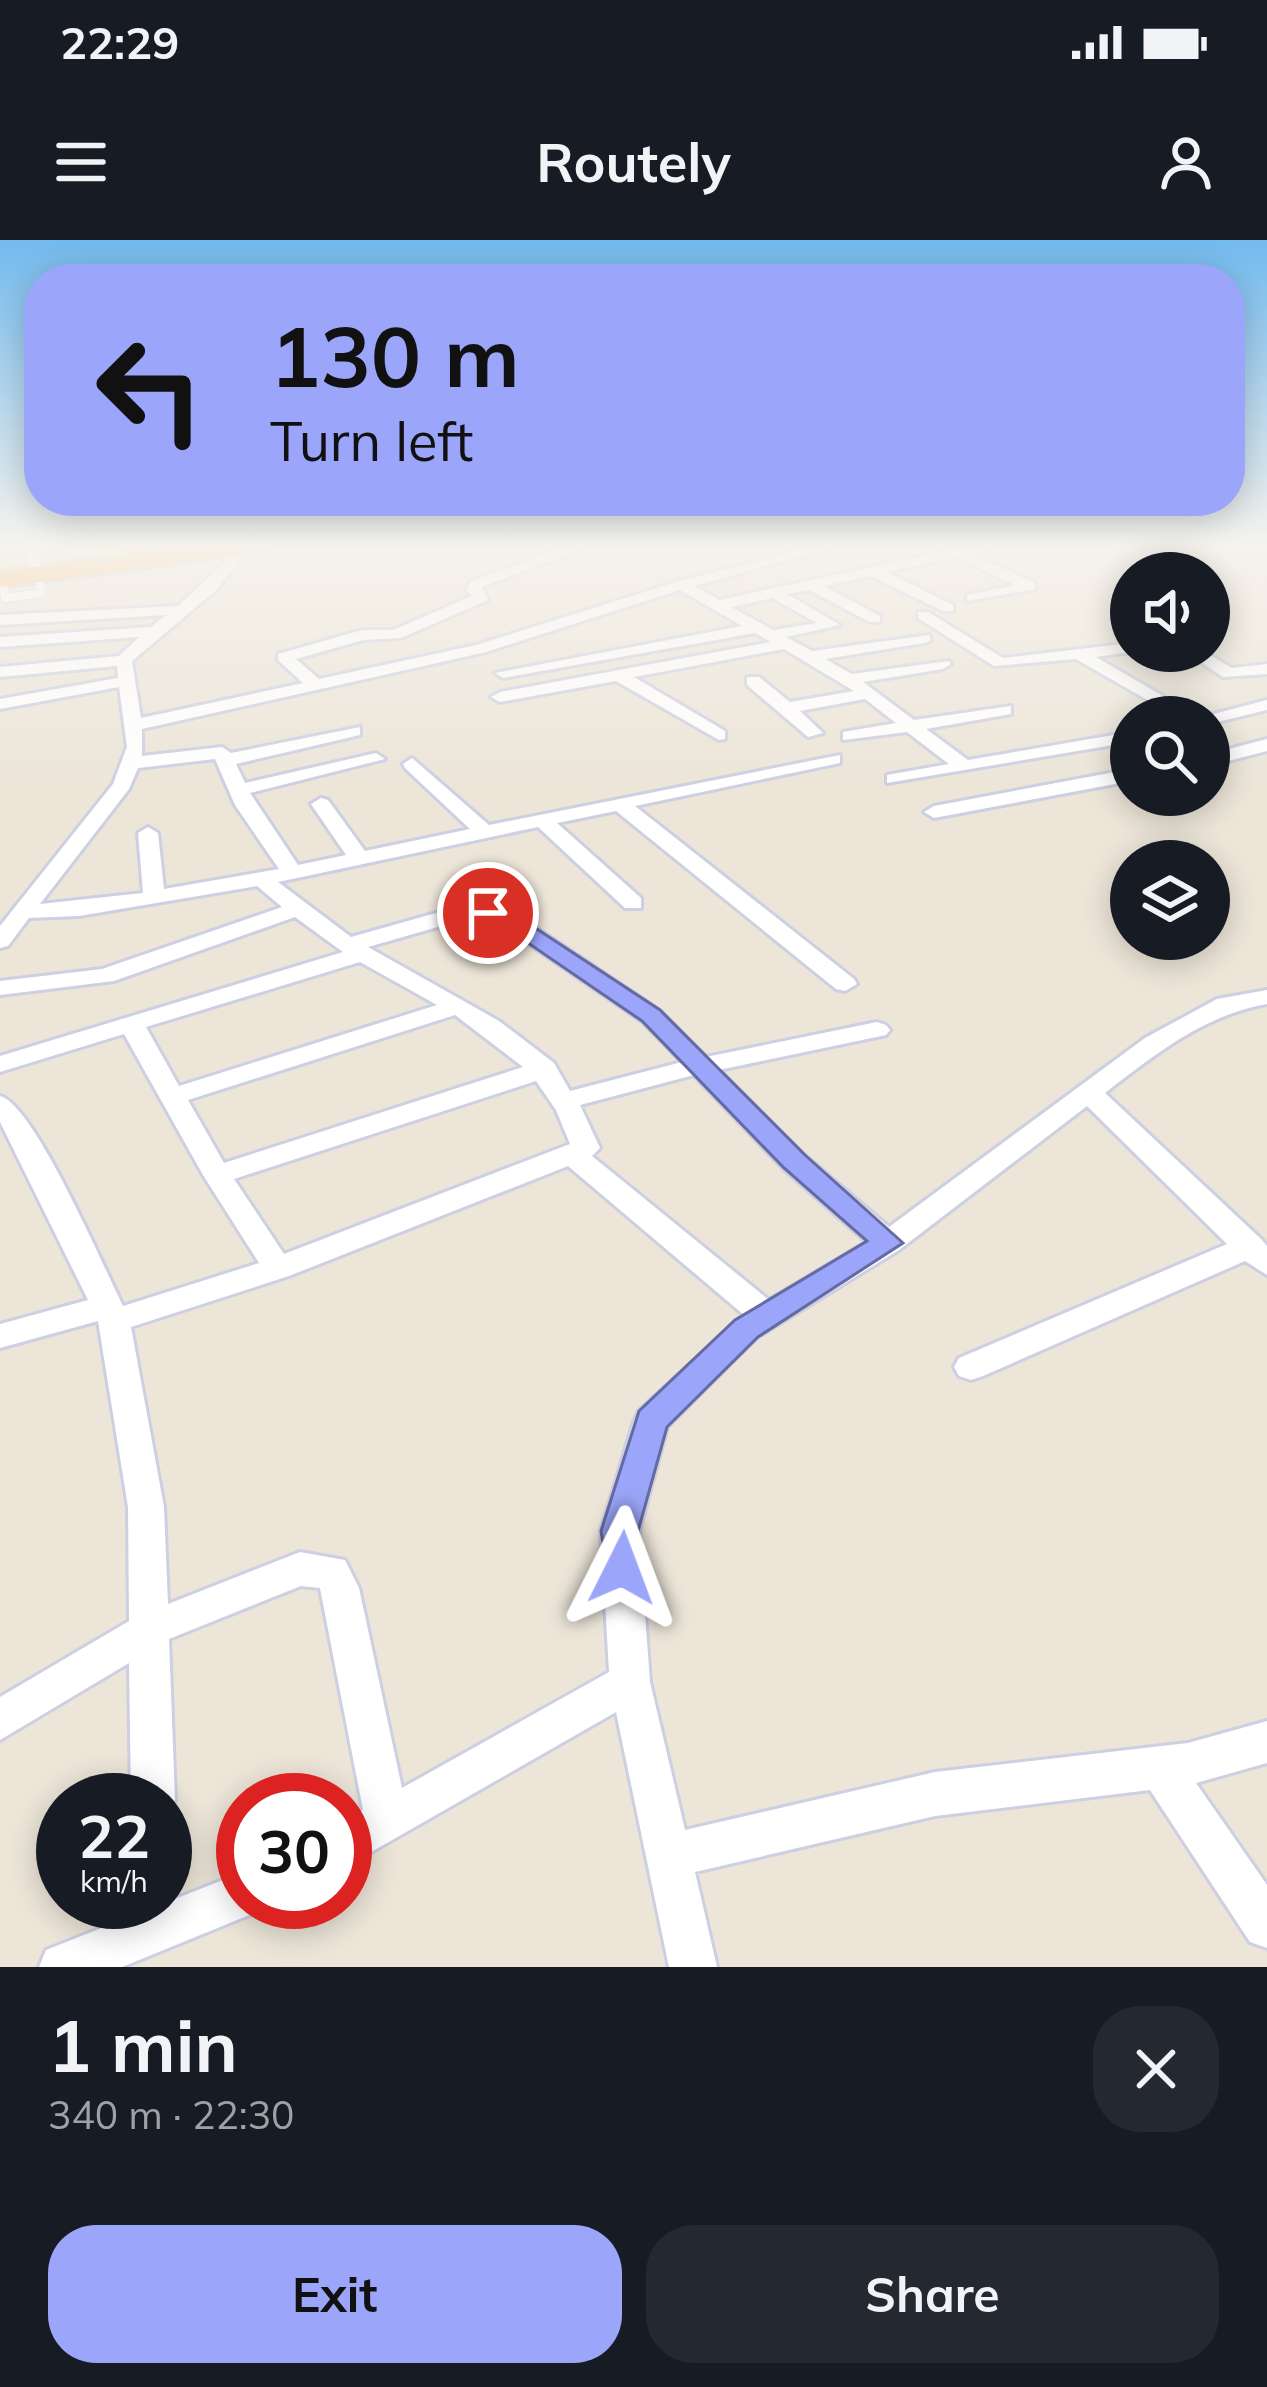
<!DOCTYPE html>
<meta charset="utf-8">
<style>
:root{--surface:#171b24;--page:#242831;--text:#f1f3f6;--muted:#9ea1a6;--accent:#9ba5fa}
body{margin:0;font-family:Mulish,sans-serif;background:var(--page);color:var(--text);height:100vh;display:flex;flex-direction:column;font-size:45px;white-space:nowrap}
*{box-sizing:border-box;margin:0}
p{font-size:39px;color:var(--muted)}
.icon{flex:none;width:66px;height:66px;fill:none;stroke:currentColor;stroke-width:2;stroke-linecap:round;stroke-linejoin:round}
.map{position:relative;height:1727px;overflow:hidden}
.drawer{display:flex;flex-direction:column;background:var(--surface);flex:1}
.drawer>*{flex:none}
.banner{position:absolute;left:24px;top:24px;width:1221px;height:252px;border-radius:48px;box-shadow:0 6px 30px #0003;background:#9ba5fa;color:#111;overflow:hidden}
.controls{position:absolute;left:1110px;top:312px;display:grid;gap:24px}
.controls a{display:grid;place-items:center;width:120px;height:120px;border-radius:50%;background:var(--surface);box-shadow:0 6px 30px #0003;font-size:60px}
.speed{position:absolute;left:36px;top:1533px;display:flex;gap:24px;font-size:60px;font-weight:700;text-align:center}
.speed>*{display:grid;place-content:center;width:156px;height:156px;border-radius:50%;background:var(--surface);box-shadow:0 6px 30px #0003;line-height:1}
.speed small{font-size:30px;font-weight:400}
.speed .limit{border:18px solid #d22;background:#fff;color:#111}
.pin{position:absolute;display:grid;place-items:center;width:102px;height:102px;color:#fff;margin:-51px;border:6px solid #fff;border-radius:50%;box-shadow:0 3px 12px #0007}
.me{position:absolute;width:132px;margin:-66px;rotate:3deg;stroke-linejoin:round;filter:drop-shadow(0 0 9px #0008)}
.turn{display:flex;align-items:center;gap:42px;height:252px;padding:0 48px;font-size:54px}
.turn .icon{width:156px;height:156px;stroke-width:2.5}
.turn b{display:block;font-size:84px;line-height:102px}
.round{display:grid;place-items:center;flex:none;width:126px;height:126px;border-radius:48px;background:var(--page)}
.summary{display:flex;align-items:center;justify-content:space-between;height:204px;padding:0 48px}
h1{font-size:72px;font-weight:700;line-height:90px}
.primary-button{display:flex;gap:24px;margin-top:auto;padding:24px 48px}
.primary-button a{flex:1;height:138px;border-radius:48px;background:var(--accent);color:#111;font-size:48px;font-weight:700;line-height:138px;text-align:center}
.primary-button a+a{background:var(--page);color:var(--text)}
.status{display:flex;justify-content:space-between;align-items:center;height:84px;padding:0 60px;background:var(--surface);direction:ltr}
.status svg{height:33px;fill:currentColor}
header{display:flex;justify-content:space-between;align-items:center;height:156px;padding:0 48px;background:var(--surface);font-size:54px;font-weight:700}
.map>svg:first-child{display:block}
</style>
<div class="status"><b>22:29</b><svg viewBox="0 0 49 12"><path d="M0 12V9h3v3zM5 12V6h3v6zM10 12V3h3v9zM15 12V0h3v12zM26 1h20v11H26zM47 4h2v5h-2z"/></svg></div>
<header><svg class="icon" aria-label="menu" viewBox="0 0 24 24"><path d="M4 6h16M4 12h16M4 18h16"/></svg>Routely<svg class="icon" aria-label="person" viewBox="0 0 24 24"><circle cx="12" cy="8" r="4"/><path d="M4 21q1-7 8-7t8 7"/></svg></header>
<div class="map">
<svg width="1267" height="1727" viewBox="0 0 1267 1727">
<rect width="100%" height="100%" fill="#ece5d8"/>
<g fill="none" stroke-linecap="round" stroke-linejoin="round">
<defs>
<path id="lane" d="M2,339l3,19 37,-5 -5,-19"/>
<path id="street" d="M23,304h14l5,29 -12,-3z
M105,304h14l4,18h-10z
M224,304h14v20l-24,28 -82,69 9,57 162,-35 -25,-23v-6l84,-24h31l79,-34 -6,-6 5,-9 96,-34 -3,-3h14l4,5 -100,38 6,13 -87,38 -38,2 -67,19 23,20 157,-34 200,-63 148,-38h23l-153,42 25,14 259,-56h25l-32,10 64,29v6l-68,12v-6l48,-10 -59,-28 -69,15 66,33v6h-10l-72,-35 -47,10 56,30v6h-10l-61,-32 -22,4 53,31 -54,12 26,14 118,-16v6l-6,2 -99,16 27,15 97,-13 2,3 -8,5 -80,13 51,38 97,-14v8l-85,15 42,31 163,-28v10l-244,41v-8l62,-11 -42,-32 -64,8v-8l53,-9 -31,-24 -65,12 23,22 -15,4 -61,-52v-8h12l31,25 64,-11 -70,-42 -150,28 91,54v8l-6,1 -103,-59 -116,21 -9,-5 9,-5 271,-50 -16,-9 -252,45 -8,-5 247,-47 -62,-36 -194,62 -344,77v27l80,-9 9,6 129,-26v8l-124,29 9,19 131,-30 9,6 -135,34 48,72 48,-10 -35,-51 10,-6 7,2 37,51 105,-22 -65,-61 -2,-4 9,-6 77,67 351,-70v8l-205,43 219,173 3,5 -12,7 -9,-2 -220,-178 -59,12 84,75v10h-16l-87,-81 -260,55 73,55 117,-33 43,7 149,100 46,46 171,-35 9,3 4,5 -4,5 -167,35 85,85 85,72 256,-189 72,-39 50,-9v14c-63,11 -113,51 -162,89l156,146 6,7v29l-22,-14 -262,115 -12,4 -12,-4 -5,-9 5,-9 268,-114 -140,-138 -188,144 -142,87 -90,90 -28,104 11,151 35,148 250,-58 253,-29 79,-22v42l-71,20 71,102v63l-17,-6 -100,-152 -215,26 -240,56 22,95h-48l-53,-255 -271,155v-47l18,-10 -43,-222 -19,-2 -132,53 6,161 -7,15 -3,2v-17h-34l-2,-137 -129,77v-43l129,-76 -1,-114 -30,-186 -98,27v-24l88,-24 -88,-178v-26c34,8 104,172 123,210l136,-43 -56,-88 -79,-141 -124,38v-16l343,-104 -48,-35 -181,64 -114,14v-14l102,-12 180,-62 -25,-21 -178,30 -50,2 -21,28 -8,2v-22l113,-142 14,-37 -8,-60 -119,22v-10l118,-21 -1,-12 -117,11v-10l119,-11 20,-19 -139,10v-10l151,-10 15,-12 -166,10v-10l178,-9 48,-45zM772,358l45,25 -44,7 -42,-23zM215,519l20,46 44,64 -115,20 -6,-56 -10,-6 -10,6 5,60 -103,11 89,-115 9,-21zM469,678l28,4 145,99 40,41 -112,29 -16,-28 -55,-42 -131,-74zM360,722l77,43 -258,81 -33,-59zM455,775l68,52 -299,96 -36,-63zM694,835l90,94 83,73 -98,58 -177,-144 8,-8 -20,-43zM536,841l20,29 14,34 -286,110 -50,-75zM568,926l176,149 -105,96 -5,10 -33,110 8,141 -207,116 -43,-200 -14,-28 -45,-8 -132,52 -4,-97 -33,-180 158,-51z
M1132,304h36l-57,11 -7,-4z
M918,372h10l75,46 128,-15v8h6l-41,6 103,60h-22l-101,-58 -82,7 -76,-48z
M1184,411h19l29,17 35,-4v10l-44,3z
M1267,460v10l-58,14v-7h-7z
M1267,499v12l-58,15v-12z
M1131,529v12l-197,37 -10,-6 10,-6z
M243,1632v30h20l-4,9 -137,56h-83l7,-17z"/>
<path id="highway" d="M204,304h70l-13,8 -261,35v-16z"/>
</defs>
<use href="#lane" stroke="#cdcfe2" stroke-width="10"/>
<use href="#street" stroke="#cdcfe2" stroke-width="6"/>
<use href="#highway" stroke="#c7c7c7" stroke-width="6"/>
<use href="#lane" stroke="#fff" stroke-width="8"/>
<use href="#street" fill="#fff" fill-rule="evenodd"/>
<use href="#highway" fill="#ffab4f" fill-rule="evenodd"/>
</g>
<linearGradient id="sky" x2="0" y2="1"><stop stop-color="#72baee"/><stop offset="0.56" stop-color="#f6f3ed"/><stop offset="1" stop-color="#f6f3ed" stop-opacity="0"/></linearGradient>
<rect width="1267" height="546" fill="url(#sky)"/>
<path fill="#9ba5fa" stroke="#656ba2" stroke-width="3" d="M488,666l23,6 149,98 145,145 98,88 -145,94 -91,90 -29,104 4,37 -6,12 -14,5 -13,-5 -8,-49 38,-120 96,-91 132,-79 -83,-73 -142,-147 -146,-100 -16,-3 -3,-5z"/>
</svg>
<div class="controls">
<a><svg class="icon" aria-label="sound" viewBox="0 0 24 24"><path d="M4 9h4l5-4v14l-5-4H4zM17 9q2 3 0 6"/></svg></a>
<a><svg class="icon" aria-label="search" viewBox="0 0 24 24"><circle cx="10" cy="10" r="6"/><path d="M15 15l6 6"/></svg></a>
<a><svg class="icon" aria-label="layers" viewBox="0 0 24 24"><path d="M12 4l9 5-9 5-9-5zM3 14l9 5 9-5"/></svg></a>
</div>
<div class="speed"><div>22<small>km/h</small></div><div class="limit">30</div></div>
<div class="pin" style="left:488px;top:673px;background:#d93025"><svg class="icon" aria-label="arrive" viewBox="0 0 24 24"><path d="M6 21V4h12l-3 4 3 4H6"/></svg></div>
<svg class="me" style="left:622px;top:1328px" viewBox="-20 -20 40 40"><path d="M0-17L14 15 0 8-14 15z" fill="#9ba5fa" stroke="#fff" stroke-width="4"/></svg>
<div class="banner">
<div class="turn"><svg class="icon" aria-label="left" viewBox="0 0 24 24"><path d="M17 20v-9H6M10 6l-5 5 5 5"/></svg><div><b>130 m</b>Turn left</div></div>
</div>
</div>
<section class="drawer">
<div class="summary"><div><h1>1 min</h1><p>340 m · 22:30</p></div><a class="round"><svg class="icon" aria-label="close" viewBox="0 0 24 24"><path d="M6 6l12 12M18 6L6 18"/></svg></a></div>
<div class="primary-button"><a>Exit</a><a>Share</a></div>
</section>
